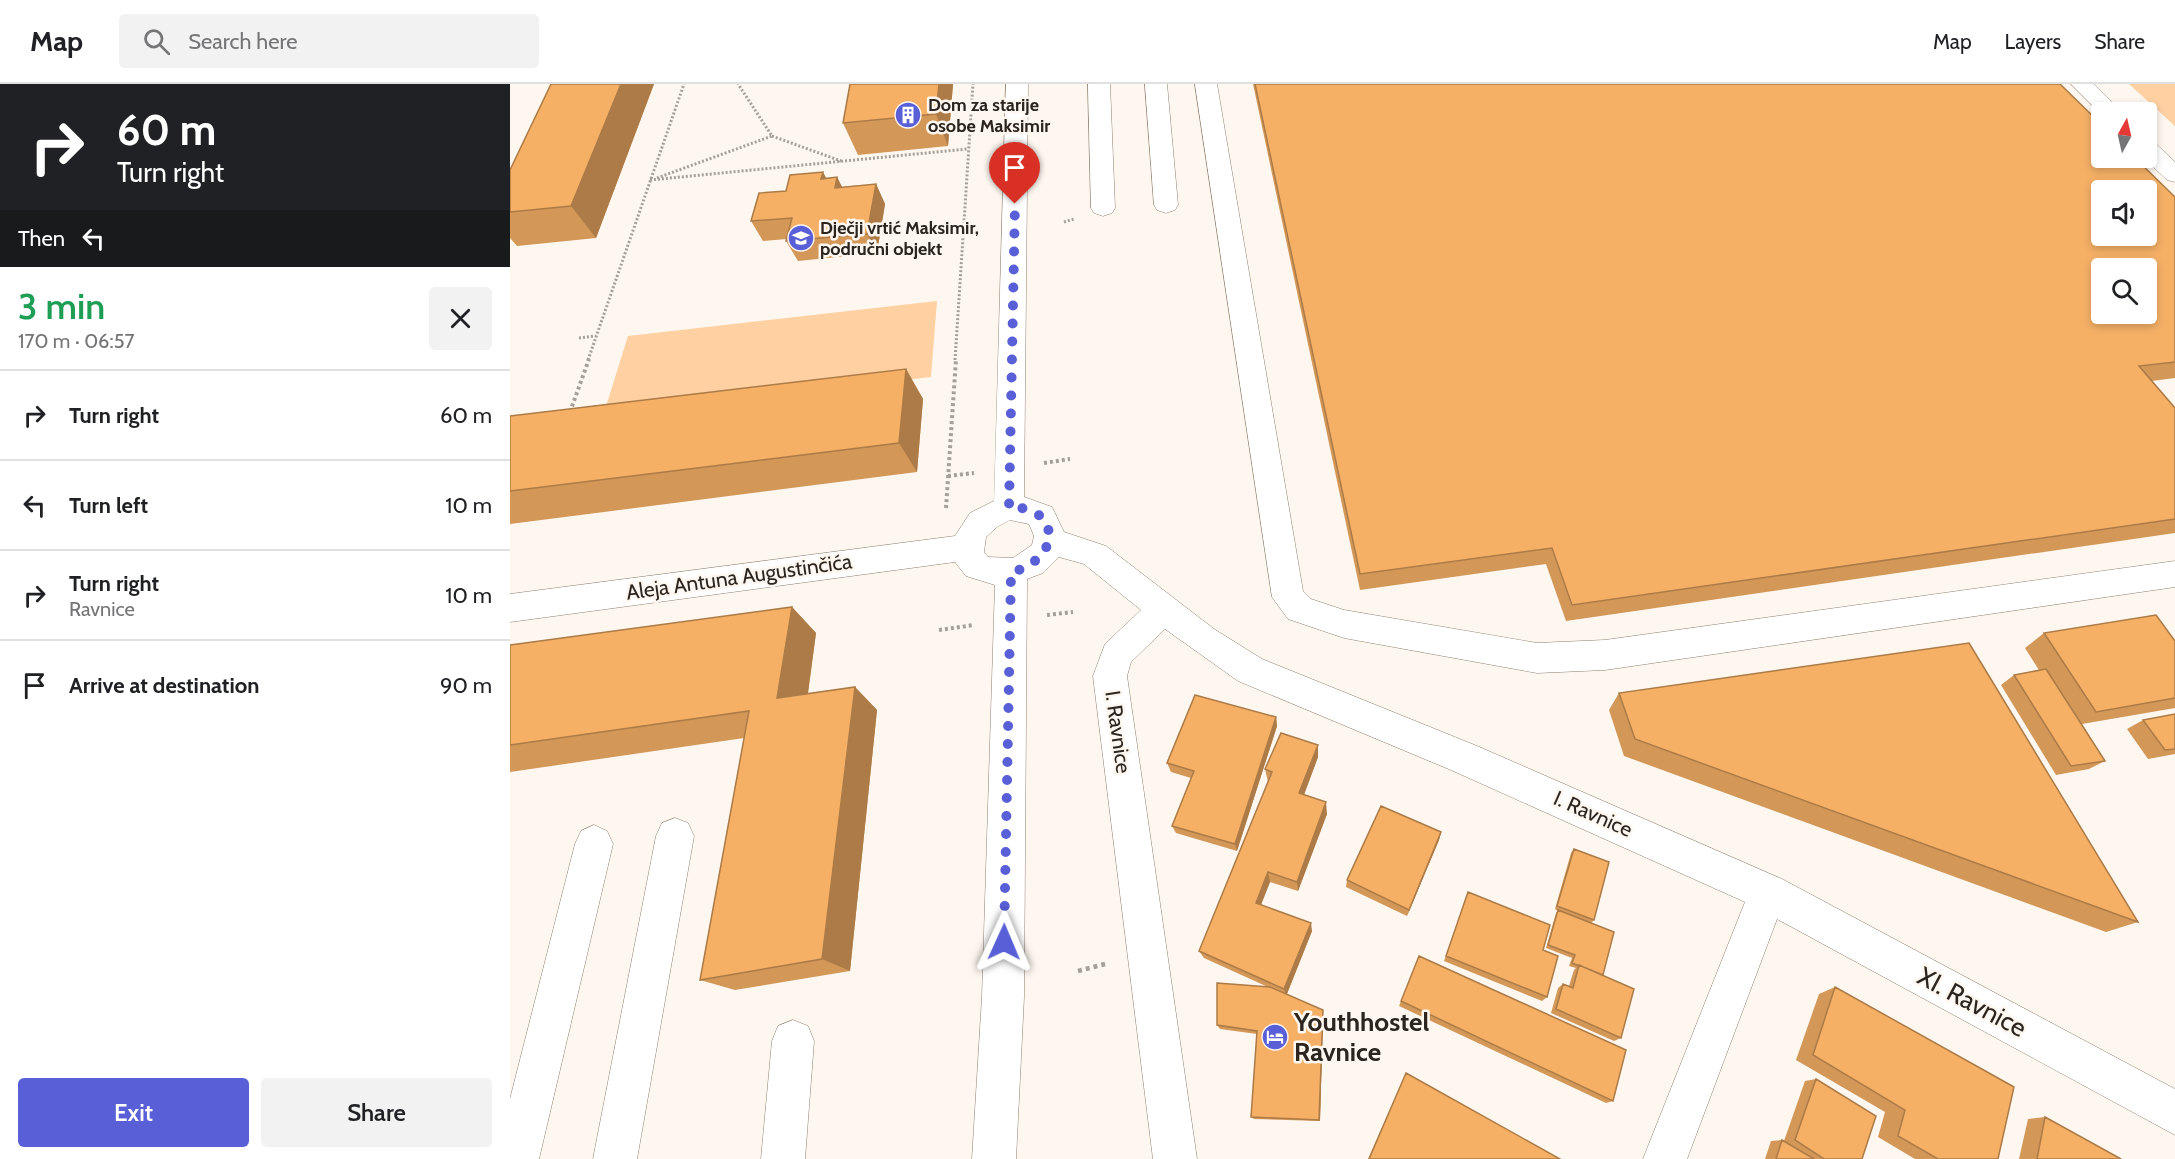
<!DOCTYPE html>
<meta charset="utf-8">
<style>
:root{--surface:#fff;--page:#f2f2f2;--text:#202124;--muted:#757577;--line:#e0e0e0;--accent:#595fd7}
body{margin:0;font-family:Cabin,sans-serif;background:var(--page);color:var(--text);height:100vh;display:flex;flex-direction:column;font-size:22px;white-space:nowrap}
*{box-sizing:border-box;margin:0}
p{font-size:20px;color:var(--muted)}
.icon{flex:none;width:33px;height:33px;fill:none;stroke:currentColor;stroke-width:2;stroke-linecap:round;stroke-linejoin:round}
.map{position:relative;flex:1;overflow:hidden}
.drawer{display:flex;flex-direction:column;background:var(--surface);width:510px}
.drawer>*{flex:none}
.top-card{background:#202124;color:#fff;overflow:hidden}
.needle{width:39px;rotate:8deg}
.tools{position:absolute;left:1581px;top:18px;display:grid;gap:12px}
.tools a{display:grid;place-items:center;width:66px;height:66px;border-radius:6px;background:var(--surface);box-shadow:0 3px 9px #0003;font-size:30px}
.pin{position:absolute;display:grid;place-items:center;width:51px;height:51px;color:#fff;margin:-62px -26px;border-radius:50% 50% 50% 0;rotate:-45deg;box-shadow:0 0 6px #0007}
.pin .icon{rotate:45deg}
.me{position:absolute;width:66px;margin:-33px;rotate:1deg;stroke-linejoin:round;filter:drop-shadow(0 0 4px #0008)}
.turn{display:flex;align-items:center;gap:21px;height:126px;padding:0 18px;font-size:27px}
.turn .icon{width:78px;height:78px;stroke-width:2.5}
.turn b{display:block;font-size:42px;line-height:51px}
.then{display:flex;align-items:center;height:57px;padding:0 18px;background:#0003;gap:12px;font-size:22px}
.round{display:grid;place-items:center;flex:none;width:63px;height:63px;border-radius:6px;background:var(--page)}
.summary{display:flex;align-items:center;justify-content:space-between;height:102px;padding:0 18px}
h1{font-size:36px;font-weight:600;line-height:45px;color:#1e9e55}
.button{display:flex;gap:12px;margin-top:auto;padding:12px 18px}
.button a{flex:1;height:69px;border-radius:6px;background:var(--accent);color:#fff;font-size:24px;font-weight:600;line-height:69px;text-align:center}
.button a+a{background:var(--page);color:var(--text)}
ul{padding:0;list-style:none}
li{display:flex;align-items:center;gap:18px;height:90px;padding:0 18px;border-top:2px solid var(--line)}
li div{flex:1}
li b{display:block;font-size:22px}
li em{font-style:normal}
header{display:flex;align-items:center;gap:36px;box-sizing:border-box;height:84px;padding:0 30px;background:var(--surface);border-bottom:2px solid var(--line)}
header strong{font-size:28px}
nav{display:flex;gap:33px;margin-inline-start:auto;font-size:21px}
.search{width:420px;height:54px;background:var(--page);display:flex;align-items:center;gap:15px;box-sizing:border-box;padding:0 21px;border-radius:6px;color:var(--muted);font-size:22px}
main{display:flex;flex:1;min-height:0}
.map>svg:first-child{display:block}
</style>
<header>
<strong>Map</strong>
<div class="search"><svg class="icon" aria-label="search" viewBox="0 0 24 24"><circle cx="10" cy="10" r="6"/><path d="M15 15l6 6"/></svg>Search here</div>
<nav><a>Map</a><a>Layers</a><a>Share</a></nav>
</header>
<main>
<section class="drawer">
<div class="top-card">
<div class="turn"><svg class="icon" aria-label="right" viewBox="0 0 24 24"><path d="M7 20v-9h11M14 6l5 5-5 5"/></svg><div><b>60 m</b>Turn right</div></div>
<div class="then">Then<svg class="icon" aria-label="left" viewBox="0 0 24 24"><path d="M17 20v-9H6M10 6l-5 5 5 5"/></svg></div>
</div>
<div class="summary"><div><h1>3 min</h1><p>170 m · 06:57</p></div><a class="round"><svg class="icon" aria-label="close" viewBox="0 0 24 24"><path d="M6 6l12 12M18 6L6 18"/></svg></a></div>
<ul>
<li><svg class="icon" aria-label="right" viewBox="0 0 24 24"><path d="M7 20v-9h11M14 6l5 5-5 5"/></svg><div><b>Turn right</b></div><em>60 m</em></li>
<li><svg class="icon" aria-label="left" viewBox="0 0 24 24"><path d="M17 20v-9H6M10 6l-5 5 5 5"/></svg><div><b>Turn left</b></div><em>10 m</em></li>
<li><svg class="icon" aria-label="right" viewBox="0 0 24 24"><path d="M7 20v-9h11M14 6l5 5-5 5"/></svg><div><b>Turn right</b><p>Ravnice</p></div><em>10 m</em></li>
<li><svg class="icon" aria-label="arrive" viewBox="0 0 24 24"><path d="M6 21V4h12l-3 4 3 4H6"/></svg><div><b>Arrive at destination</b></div><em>90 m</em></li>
</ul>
<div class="button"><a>Exit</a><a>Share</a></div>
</section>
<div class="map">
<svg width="1665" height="1075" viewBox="0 0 1665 1075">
<rect width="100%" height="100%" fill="#fef7f0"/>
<path fill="#fed0a2" d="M1619,0h46v42z
M427,217l-6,76 -328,39 25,-80z"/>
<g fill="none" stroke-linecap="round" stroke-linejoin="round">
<defs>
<path id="minor" d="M496,0h22l-4,413 28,10 12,25 42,14 108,83 48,30 215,87 305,133 393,210v46l-398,-216 -90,240h-44l102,-257 -294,-132 -213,-89 -73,-52 -34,33 -4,14 70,483h-44l-60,-483 12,-32 36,-34 -57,-46 -25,-7 -16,16 -16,6 -3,418 -8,162h-44l10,-162 13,-412 -29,-9 -11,-14 -445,60v-28l445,-58 15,-23 24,-12zM500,436l19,4 5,12 -2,9 -19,13 -25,-1 -4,-5 2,-15 11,-10z
M578,0h22l5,124 -3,5 -9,3 -9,-3 -3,-5z
M635,0h22l11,121 -3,5 -9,3 -9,-3 -3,-5z
M685,0h22l86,507 8,8 33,11 193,33 68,-3 570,-79v26l-570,83 -68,3 -193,-35 -56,-19 -16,-22z
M1561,0h23l28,28h-20v3z
M1636,56l8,2 21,20v20l-8,-2 -23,-22h2z
M165,734l13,5 6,13 -57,323h-44l63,-323 6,-13z
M84,741l13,6 6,13 -74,315h-29v-60l65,-255 6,-13z
M283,936l15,6 6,15 -9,118h-44l11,-118 6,-15z"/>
</defs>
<use href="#minor" stroke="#8f8070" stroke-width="1"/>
<path stroke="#a7a099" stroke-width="3" stroke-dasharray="2 2" stroke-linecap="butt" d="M262,52l69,25
M147,94l115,-42 -34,-52
M140,96l317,-31
M554,138l10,-3
M69,254l17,-2
M78,276l96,-276
M445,276l18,-276"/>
<path stroke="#a7a099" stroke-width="4" stroke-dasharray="3 3" stroke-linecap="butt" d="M60,328l19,-53
M534,379l26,-4
M438,392l26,-3
M436,424l10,-149
M537,531l26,-3
M429,546l35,-5"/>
<path stroke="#a7a099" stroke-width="4.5" stroke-dasharray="4 4" stroke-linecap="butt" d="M568,887l31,-8"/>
<use href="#minor" fill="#fff" fill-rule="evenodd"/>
</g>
<path fill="#d39758" d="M41,0h103l-58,154 -79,8 -7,-8v-68z
M340,0h103l-5,62 -90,9 -15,-32z
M743,0h807l115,113v181l-23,3 23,27v125l-609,88 -20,-57 -186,26z
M327,93l5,10 34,-3 9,20 -8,49 -79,8 -12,-20 1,-2 -24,2 -12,-20 35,-30 41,-13z
M396,285l17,30 -6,73 -407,52v-108z
M282,523l24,26 -8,61 47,-7 22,23 -27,261 -115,19 -35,-10 44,-242 -234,34v-127z
M1534,549l131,8v67l-93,16 23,37 -16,8 -33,6 -55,-90 13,-10 25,-5 -14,-22z
M1109,609l519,229 -32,10 -482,-176 -15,-46z
M1665,630v40l-27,5 -21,-30 16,-9z
M766,633l1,9 -40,125 -61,-18 -4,-7 19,-48 -20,-6 -4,-9z
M808,661v12l-14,38 23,19 -29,77 -28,-9 -9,23 51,26 -25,63 36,20 -3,107 -66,-2 -3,-2 6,-83 -37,-5 -3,-4 51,-38 -64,-29 -5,-7 69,-169 -3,-13z
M931,748l-2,8 -32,76 -61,-29 1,-7z
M1064,765l20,71 -3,3 12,52 18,63 -7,3 -63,-28 7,-25 5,-4 6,2 5,-16 2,-2 -7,-2 3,-8 -26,-10 10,-35 2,-2 -3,-2 16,-56z
M958,808l75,58 4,47 -5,4 -98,-40z
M909,872l194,145 -7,2 -207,-97z
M1325,903l163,172h-83l-37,-22 7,-25 -89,-52 23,-66z
M896,989l154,86h-192z
M1306,995l46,80h-97l6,-18 11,-1 2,1 21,-60z
M1535,1033l76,42h-102l9,-40z"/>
<path fill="#ac7b47" d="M111,0h33l-58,154 -25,-32z
M429,0h14l-5,62 -12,-32z
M313,88l10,19 -12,-12z
M327,93l10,20 -12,-9z
M366,100l9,20 -8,49 -10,-19z
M396,285l17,30 -6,73 -18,-29z
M282,523l24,26 -12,88 -27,-23z
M345,603l22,23 -27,261 -28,-12z
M766,633l1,9 -40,125 -2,-7z
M808,661v12l-18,48 -1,-12z
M816,718l1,12 -29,77 -1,-9z
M931,748l-2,8 -32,76 2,-6z
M758,788l2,10 -12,30 -2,-9z
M801,839l1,8 -26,65 -2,-7z
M813,926v4l-3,107 -1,-1z"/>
<path fill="#f5b066" stroke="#ac7b47" stroke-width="1.5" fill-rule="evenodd" d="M41,0h70l-50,122 -61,6v-42z
M340,0h89l-3,30 -93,9z
M745,0h805l42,41v33h33l40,39v165l-36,4 36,42v111l-603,86 -20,-57 -192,26zM1592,106h44v46h-44zM1592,184h44v46h-44z
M313,88l-2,7 16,-2 -2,11 41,-4 -9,50 -81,7 6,-23 -41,3 8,-28 27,-2 4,-16z
M396,285l-7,74 -389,48v-75z
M282,523l-15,91 78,-11 -33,272 -122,21 49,-269 -239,34v-100z
M1646,531l19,26v57l-79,14 -52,-79z
M1459,559l169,279 -503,-183 -16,-46z
M1536,585l59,92 -34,5 -57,-91z
M685,611l81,22 -41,127 -63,-18 22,-55 -27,-8z
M1665,630v35l-10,1 -22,-30z
M771,649l37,12 -19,48 27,9 -29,80 -29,-10 -12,31 55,20 -27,66 -85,-38 73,-179 -7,-3z
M871,722l60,26 -32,78 -62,-30z
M1064,765l35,13 -15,58 -37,-14z
M958,808l82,33 -7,25 15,6 -11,41 -101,-41z
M1048,826l56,22 -11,43 -24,-10v1l-7,-3 3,-8 -27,-10z
M909,872l207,94 -13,51 -212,-100z
M1069,881l55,24 -13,49 -65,-29 7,-25 10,4z
M707,899l53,4 53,23 -4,110 -68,-3 6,-86 -40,-6z
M1325,903l179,100 -16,72h-60l-40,-23 7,-26 -92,-55z
M896,989l154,86h-191z
M1306,995l60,37 -14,43h-38l-29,-19z
M1535,1033l76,42h-84z
M1272,1056l32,19h-38z"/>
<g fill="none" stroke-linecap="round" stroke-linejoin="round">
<path stroke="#595fd7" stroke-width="10" stroke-dasharray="0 18" d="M494,858l7,-369c20,-7 37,-17 39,-40l-9,-17 -19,-8h-13l6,-304"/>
</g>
<defs>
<symbol id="building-disc" viewBox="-11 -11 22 22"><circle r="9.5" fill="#595fd7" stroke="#fef7f0"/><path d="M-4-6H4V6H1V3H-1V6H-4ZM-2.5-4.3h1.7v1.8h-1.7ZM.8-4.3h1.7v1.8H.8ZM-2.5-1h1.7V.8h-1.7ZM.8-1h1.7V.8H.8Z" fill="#fff"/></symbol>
<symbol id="school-disc" viewBox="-11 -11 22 22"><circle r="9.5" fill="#595fd7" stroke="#fef7f0"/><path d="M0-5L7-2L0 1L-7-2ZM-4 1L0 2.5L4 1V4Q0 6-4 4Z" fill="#fff"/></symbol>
<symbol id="hotel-disc" viewBox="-11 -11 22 22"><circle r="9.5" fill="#595fd7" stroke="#fef7f0"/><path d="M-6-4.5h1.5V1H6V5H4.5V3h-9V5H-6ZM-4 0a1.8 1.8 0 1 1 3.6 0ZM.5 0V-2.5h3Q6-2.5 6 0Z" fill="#fff"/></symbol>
</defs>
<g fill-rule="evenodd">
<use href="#building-disc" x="383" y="16" width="30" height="30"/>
<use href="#school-disc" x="276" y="139" width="30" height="30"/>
<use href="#hotel-disc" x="750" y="938" width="30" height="30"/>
</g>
<g text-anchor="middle" stroke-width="5" stroke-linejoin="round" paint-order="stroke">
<g font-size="18" font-weight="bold" fill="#2c251f" stroke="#fef7f0" text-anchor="start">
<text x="418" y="27">Dom za starije<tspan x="418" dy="21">osobe Maksimir</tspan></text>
<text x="310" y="150">Dječji vrtić Maksimir,<tspan x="310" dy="21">područni objekt</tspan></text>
</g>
<g font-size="21" fill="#2c251f" stroke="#fef7f0">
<text transform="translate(229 493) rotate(-8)" y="7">Aleja Antuna Augustinčića</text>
<text transform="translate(608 648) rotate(82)" y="7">I. Ravnice</text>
<text transform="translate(1083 730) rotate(24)" y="7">I. Ravnice</text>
</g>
<g font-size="26" fill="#2c251f" stroke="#fef7f0">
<text transform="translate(1462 918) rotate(28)" y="9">XI. Ravnice</text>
</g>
<g font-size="26" font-weight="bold" fill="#2c251f" stroke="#fef7f0" text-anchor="start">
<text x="784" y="947">Youthhostel<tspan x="784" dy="30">Ravnice</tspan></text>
</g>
</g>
</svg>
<div class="tools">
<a><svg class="needle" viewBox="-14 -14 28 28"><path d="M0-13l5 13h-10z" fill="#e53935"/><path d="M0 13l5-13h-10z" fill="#757577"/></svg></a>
<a><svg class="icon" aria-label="sound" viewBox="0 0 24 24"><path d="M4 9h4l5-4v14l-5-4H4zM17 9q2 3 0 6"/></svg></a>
<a><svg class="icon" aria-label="search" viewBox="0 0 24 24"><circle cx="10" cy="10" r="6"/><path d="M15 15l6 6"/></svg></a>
</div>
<div class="pin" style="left:505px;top:120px;background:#d93025"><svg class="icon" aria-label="arrive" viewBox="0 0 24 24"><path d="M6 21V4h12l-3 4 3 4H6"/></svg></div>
<svg class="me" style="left:494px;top:858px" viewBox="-20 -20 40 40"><path d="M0-17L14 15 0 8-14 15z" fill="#595fd7" stroke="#fff" stroke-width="4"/></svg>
</div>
</main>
